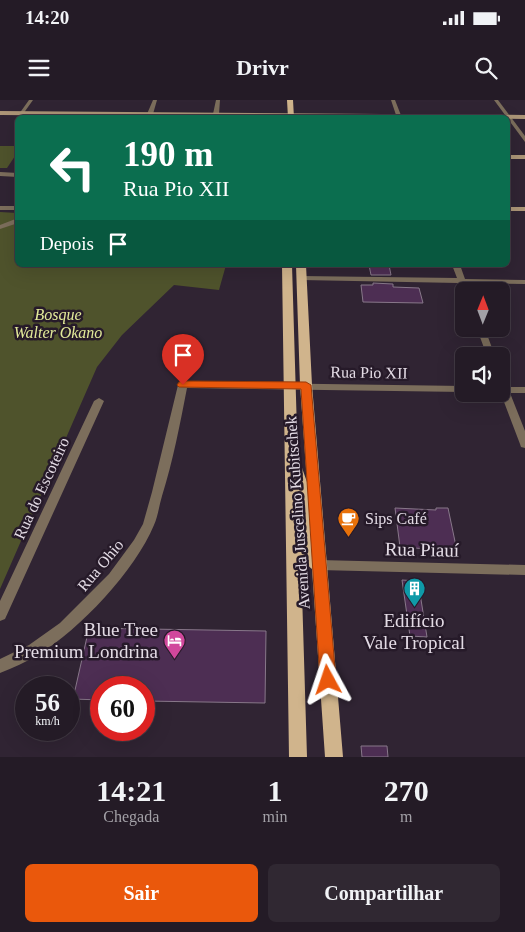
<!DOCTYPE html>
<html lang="pt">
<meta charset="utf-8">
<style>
:root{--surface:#241b26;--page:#302832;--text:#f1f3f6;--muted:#a3a1a7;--line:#413943;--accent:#ea580c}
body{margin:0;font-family:"Times New Roman",serif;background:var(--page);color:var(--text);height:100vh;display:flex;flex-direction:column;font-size:19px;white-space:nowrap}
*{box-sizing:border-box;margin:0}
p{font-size:16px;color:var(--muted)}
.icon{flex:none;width:28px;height:28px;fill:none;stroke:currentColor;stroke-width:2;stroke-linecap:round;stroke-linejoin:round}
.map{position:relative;height:657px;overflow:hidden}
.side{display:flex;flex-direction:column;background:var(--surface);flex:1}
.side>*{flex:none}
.hud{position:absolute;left:15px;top:15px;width:495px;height:152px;border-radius:8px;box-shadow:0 5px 20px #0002,0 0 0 1px var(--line);background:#0b6e4f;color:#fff;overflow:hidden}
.needle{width:32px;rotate:1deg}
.controls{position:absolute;left:455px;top:182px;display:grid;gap:10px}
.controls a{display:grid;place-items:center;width:55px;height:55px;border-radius:8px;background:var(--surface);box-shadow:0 5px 20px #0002,0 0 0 1px var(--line);font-size:25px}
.speed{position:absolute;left:15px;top:576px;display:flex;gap:10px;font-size:25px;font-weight:700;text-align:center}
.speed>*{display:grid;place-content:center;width:65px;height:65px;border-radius:50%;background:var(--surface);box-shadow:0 5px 20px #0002,0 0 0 1px var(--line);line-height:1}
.speed small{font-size:12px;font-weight:400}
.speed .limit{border:8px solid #d22;background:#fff;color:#111}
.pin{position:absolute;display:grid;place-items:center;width:42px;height:42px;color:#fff;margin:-51px -21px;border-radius:50% 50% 50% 0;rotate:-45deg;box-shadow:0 0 5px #0007}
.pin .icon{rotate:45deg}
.me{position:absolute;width:55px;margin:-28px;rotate:355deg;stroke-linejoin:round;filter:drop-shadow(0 0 4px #0008)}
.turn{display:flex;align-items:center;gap:18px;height:105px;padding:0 25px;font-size:22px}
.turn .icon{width:65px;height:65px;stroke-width:2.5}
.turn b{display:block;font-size:35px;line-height:42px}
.then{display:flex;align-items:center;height:48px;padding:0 25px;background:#0003;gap:10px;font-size:19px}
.eta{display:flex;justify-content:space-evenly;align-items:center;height:85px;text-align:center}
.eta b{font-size:30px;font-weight:700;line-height:35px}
.primary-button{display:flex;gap:10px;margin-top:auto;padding:10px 25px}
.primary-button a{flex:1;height:58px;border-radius:8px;background:var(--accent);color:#fff;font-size:20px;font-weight:700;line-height:58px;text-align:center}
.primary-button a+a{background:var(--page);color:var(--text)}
.status{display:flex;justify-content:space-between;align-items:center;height:35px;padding:0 25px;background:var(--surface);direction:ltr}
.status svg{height:14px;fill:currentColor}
header{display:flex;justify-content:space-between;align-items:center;height:65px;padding:0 25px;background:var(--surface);font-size:22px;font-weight:700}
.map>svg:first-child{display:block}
</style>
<div class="status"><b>14:20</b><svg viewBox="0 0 49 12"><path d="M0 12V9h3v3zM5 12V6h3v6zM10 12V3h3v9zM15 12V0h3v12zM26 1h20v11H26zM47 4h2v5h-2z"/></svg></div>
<header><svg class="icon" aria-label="menu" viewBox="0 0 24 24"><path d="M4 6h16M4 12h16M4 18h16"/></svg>Drivr<svg class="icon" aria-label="search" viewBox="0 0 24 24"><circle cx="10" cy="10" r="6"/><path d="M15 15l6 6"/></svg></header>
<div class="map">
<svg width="525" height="657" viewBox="0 0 525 657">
<rect width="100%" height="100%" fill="#302433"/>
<path fill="#4f532c" d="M0,46h17v7l-10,15h-7z
M0,112l17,1 1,52h208l-7,25 -45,-5 -52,50 -25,32 -97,222z"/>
<path fill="#4d2e53" stroke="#88788a" d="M369,165h20l2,10h-20z
M373,183l20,1v3l26,1 4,15 -60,-1 -2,-17h12z
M395,408l41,2v-2h12l9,43 -57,-4z
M402,480l16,1 9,56 -17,-1z
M89,528l177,3 -1,72 -121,-2v-13h-43v12l-28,-1z
M361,646h26l1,11h-26z"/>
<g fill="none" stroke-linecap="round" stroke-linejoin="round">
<path fill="#7c6e5c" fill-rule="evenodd" d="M29,0h4l-10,14h-4z
M153,0h4l-4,14 -3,2 -3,-2z
M216,0h4l-1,14 -3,2 -3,-2z
M391,0h4l7,18h-5z
M494,0h4l27,36v6z
M0,72l18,1v4l-18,-1z
M0,106h18v4h-18z
M18,118v5l-18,6v-4z
M452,165h8l5,14 60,1v4l-58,-1 3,8h-6v2l-5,-10 -158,-3 -4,-2 4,-2 156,2z
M477,229h8l10,27h-8z
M501,279l3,1 4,7h17v6h-15l15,38v17l-4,-1 -1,-3 -19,-50z
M183,282l281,4v6l-277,-4c-7,36 -14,73 -25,108 -3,10 -4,20 -8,29 -19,46 -74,104 -116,130 -12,7 -25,13 -38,18v-14l29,-14 31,-22 49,-49 25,-34 9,-16 9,-32 26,-107z
M99,298l5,3 -99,218 -5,2v-20l94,-200z
M319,460l206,5v10l-206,-5 -4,-1 -2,-4 2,-4z"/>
<path fill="#ac9577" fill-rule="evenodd" d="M0,11l525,4v4l-525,-4z
M508,55h17v4h-17z
M508,107h17v4h-17z"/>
<path fill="#d0b48c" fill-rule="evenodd" d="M287,0h6l1,18h-6z
M282,165h10l6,199 4,4 5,14 -7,-97 -4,-120h10l6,120 31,372h-18l-13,-188 -11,-9 6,197h-18z"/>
</g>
<path fill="#ea580c" stroke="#983908" d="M183,281l123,1 5,3 25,295 -2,6 -6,2 -5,-2 -3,-6 -19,-291 -122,-2 -2,-2 2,-3z"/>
<defs>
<symbol id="cafe-pin" viewBox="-11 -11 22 30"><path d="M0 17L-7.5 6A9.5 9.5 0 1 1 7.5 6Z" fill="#e8710a" stroke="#261a29"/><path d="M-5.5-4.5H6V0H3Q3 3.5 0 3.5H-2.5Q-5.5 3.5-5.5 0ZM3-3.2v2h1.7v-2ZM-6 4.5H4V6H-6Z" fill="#fff"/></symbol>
<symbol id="building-pin" viewBox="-11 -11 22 30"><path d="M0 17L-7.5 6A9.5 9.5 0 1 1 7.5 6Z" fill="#0f9aa8" stroke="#261a29"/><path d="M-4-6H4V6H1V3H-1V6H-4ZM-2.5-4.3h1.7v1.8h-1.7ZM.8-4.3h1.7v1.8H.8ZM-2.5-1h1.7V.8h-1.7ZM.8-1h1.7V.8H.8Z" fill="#fff"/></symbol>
<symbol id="hotel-pin" viewBox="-11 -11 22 30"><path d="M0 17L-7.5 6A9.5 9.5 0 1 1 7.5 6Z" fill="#d1479c" stroke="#261a29"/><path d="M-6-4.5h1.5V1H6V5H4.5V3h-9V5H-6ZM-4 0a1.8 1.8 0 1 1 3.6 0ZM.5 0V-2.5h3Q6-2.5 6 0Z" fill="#fff"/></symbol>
</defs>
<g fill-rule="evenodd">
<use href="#cafe-pin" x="336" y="406" width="25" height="34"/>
<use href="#building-pin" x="402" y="476" width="25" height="34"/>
<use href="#hotel-pin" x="162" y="528" width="25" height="34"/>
</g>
<g text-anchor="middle" stroke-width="5" stroke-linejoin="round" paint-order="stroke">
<g font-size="16" font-style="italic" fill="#e2ea99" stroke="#261a29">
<text x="58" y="220">Bosque<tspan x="58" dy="18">Walter Okano</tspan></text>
</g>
<g font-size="16" fill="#e3dbe5" stroke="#261a29">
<text transform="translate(369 272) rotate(1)" y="6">Rua Pio XII</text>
<text transform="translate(41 388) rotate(-65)" y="6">Rua do Escoteiro</text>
<text transform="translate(297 413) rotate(-94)" y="6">Avenida Juscelino Kubitschek</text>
<text transform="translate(100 465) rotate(-50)" y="6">Rua Ohio</text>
</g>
<g font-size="16" fill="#e3dbe5" stroke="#261a29" text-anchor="start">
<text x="365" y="424">Sips Café</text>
</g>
<g font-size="19" fill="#e3dbe5" stroke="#261a29">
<text transform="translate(422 449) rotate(1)" y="7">Rua Piauí</text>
</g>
<g font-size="19" fill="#e3dbe5" stroke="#261a29">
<text x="414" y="527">Edifício<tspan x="414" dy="22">Vale Tropical</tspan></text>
<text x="158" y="536" text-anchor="end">Blue Tree<tspan x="158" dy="22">Premium Londrina</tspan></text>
</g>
</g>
</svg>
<div class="controls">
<a><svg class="needle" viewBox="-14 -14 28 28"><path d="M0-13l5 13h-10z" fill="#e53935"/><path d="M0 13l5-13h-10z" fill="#a3a1a7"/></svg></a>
<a><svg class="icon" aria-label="sound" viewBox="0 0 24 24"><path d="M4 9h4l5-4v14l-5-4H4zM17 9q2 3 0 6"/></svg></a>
</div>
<div class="speed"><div>56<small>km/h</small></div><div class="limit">60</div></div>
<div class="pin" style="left:183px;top:285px;background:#d93025"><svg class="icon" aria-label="arrive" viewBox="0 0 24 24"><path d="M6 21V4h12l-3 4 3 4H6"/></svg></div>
<svg class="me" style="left:328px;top:580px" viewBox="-20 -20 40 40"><path d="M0-17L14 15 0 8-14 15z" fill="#ea580c" stroke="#fff" stroke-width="4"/></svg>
<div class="hud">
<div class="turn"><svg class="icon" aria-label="left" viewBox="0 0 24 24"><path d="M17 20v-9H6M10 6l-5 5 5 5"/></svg><div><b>190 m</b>Rua Pio XII</div></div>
<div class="then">Depois<svg class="icon" aria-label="arrive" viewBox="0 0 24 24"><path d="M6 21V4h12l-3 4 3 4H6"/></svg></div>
</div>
</div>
<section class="side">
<div class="eta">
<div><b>14:21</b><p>Chegada</p></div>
<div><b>1</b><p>min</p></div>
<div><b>270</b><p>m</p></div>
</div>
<div class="primary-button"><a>Sair</a><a>Compartilhar</a></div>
</section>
